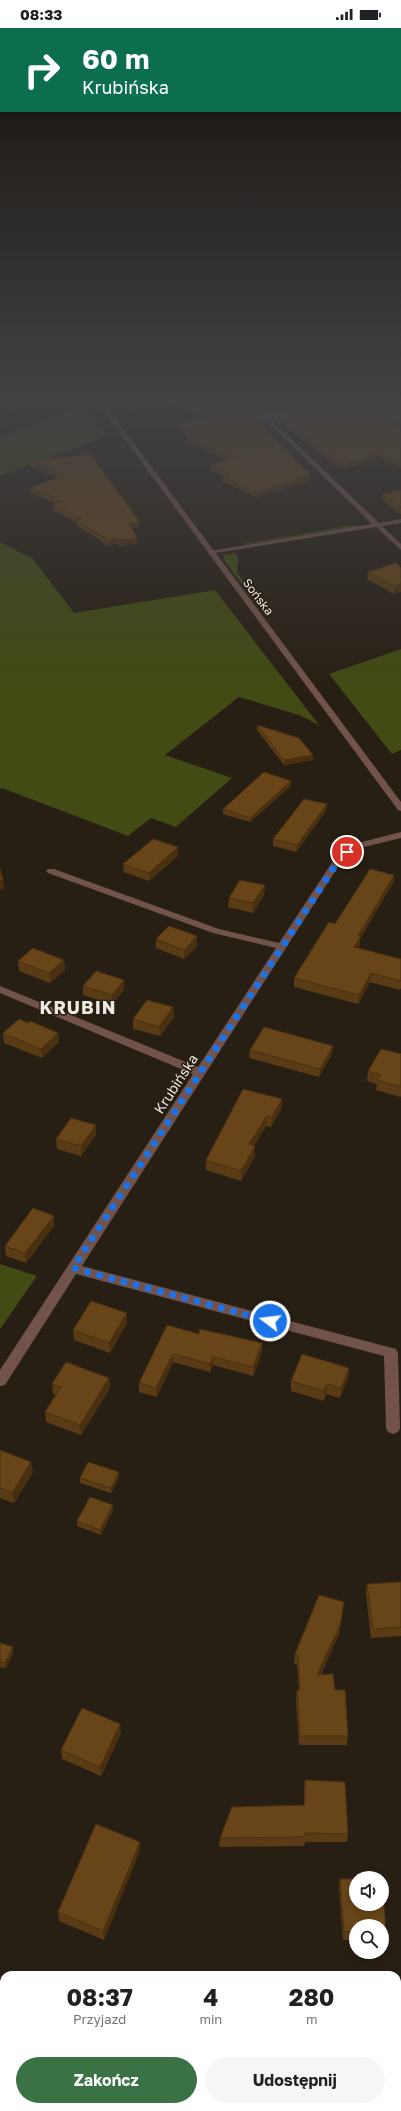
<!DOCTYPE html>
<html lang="pl">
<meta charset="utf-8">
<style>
:root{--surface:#fff;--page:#f6f6f6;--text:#202124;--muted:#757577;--accent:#3b7245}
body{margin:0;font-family:"Golos Text",sans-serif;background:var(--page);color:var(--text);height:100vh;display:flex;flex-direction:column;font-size:15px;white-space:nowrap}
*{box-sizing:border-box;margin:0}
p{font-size:13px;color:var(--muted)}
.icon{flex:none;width:22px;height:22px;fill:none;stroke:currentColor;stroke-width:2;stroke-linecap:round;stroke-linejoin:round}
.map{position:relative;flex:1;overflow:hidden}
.side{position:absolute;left:0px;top:1943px;width:401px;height:140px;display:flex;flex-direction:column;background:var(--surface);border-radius:12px 12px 0 0;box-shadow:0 2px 6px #0003}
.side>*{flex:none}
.banner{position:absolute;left:0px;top:0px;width:401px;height:84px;box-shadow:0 2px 6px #0003;background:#0b6e4f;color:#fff;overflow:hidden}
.tools{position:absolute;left:349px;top:1843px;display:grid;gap:8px}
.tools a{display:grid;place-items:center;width:40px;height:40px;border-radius:50%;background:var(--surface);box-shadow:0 2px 6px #0003;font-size:20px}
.pin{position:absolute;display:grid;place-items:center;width:34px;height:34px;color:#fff;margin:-17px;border:2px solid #fff;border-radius:50%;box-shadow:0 1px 4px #0007}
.me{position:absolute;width:44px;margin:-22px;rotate:285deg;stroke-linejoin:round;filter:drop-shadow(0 0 3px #0008)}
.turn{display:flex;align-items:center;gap:14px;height:84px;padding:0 16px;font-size:18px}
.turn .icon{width:52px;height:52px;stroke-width:2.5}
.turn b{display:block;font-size:28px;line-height:34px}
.eta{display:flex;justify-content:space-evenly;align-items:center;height:68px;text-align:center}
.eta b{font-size:24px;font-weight:700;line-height:28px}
.cta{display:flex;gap:8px;margin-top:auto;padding:8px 16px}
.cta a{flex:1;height:46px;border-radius:24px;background:var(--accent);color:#fff;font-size:16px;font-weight:700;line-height:46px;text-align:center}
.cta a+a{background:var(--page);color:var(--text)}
.status{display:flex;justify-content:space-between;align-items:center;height:28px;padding:0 20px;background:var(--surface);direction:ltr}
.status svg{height:11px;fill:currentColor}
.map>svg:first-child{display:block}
</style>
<div class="status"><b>08:33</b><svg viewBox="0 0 49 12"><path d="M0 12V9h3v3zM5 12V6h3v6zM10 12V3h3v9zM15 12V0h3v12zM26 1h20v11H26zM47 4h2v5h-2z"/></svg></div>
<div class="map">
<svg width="401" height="2083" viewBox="0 0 401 2083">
<rect width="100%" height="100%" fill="#281f14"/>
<path fill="#332515" d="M0,371h50l-50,18z
M127,371h60l-60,15 -10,-13z"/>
<path fill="#414b13" d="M87,377l19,31 -106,40v-39z
M354,497l1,2 -112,18 -1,-1z
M0,514l33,17 41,54 141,-23 104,135 -20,-10 -60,-18 -74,58 67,23 -56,49 -25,-9 -23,18 -126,-48 -2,1z
M235,525l3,5 -1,15 10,14h-3l-20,-27v-5z
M401,621v101l-9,4 -63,-80z
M0,1236l37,12 -37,53z"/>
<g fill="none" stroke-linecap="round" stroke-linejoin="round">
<path fill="#71534b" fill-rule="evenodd" d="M286,380l2,3 -14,3 -4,4 109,105 22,-4v4l-19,3 19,18v6l-25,-23 -167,27 -1,-1 3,-2 161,-27 -108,-106 6,-6z
M401,804v6l-41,10 -19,14 -259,404 314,83 2,4 2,75 -2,4 -5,2 -5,-2 -2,-4 -2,-72 -308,-82 -71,111 -5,1v-16l193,-296 -193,-81v-7l198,81 78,-119 -63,-15 -165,-60 -2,-2 2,-2h6l165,60 60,14 56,-85 19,-14z
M397,1964h4v18h-4z"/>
<path fill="#71534b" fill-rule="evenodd" d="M95,371h6l300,403v9l-3,-1z"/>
</g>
<path fill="#593b15" d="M160,371h79l27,11v5l-2,6 -2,3 49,56 -54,18 -35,-17v-5h1l-12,-6v-5l17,-5 -41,-19v-4l2,-1 -5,-2v-2l-5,-2v-5l25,-7z
M244,371h72l-44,10z
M366,371h35v28z
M273,385l128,16v38l-22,-9 -37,12 -69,-53z
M90,426l50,68v5l-8,1 5,16 -19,2 -2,-3 -7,3 -32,-20 -1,-4 -23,-12v-6l2,-1 -25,-10v-5l28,-10 -28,-12v-5z
M401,462v25l-19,-15v-6z
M400,539l-6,27 -27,-15 1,-7z
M257,697l56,30v5l-29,5 -27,-35z
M291,758l-41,36 -27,-8v-5z
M327,776l-1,7 -30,41 -23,-6v-7z
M178,819v9l-29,25 -25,-9 -1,-8z
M394,847l-1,8 -33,56v6l-2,3 43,11v29l-1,2 -30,-8 -12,22 -64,-17v-9l41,-54z
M265,857l-1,10 -11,18 -25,-6 1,-9z
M197,908v10l-13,13 -28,-11v-9z
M64,932l1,10 -15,13 -31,-12 -1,-10z
M124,952v10l-12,15 -29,-10v-9z
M173,979l1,10 -14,19 -27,-7v-10z
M28,995l30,10 1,9 -17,16 -38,-15 -1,-10z
M250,1022l82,4 -13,23 -70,-19z
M401,1026v42l-1,1 -24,-7 1,-6 -10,-3 1,-10z
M282,1071l-1,10 -10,18 -5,-1 -12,20h1v10l-14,25 -35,-11v-10z
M96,1097v10l-15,21 -24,-7 -1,-10z
M54,1188v10l-28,37 -20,-7 -1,-10z
M127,1285v10l-17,30 -36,-13 -1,-10z
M167,1297l32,9 63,9v9l-9,24 -40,-11 -3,7 -37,-10 -16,35 -18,-5v-9z
M349,1340l-1,10 -8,20 -14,-4 -2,7 -33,-10v-10z
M109,1350l1,10 -29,47 -35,-13 -1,-10 11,-17 -3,-1 -1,-10z
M0,1422l33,22 -19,31 -14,-5z
M119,1449l-8,16 -31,-10v-5z
M113,1477v5l-12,25 -24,-9v-5z
M401,1554v54l-30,2 -5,-44 1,-10z
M343,1583l-4,23 -18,41 14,15 13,46 -1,9h-48l-3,-46 1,-9h2l-2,-25 -3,-2 1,-9z
M0,1615l13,9 -7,16 -6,-1z
M121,1705l-20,43 -39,-17 -1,-9z
M305,1752l43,54 -1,8h-42l-1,4 -85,1 1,-9 84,-33v-16z
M140,1814v8l-36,90 -45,-19 -1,-9z
M340,1851h16v25h26v-24l4,51 -2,8h-2v-13h-26v14h-13l-4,-53z
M397,2020l4,34v23h-4z
M46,2079h30l-1,4h-20z"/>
<path fill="#493011" d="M297,371h19l-44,10v-4z
M266,382v5l-2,6 -5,5v-4z
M379,426v4l-37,12v-5z
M311,447v5l-54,18v-5z
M140,494v5l-11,2v-6z
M116,510v5l-7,3v-6z
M137,510v6l-19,2v-6z
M401,556v8l-7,2 1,-8z
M313,727v5l-29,5v-5z
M291,753v5l-41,36v-4z
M327,776l-1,7 -30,41 1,-7z
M178,819v9l-29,25v-8z
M394,847l-1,8 -33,56v6l-7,11 1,-9 4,-11z
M0,852h3l1,9 -4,1z
M265,857l-1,10 -11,18v-10z
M197,908v10l-13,13v-9z
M64,932l1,10 -15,13 -1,-10z
M371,945l-1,9 -12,22 1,-9z
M124,952v10l-12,15v-10z
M173,979l1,10 -14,19 -1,-9z
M58,1005l1,9 -17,16 -1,-9z
M333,1018l-1,8 -13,23 1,-8z
M282,1071l-1,10 -10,18 1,-10z
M267,1088l-1,10 -17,28v-10z
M96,1097v10l-15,21v-10z
M255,1118v10l-14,25v-10z
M54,1188v10l-28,37 -1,-10z
M127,1285v10l-17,30 -1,-10z
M262,1315v9l-9,24v-9z
M173,1326v8l-16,35 -1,-9z
M213,1329v8l-3,7v-8z
M349,1340l-1,10 -8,20 1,-10z
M109,1350l1,10 -29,47 -1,-10z
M327,1356l-1,10 -2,7v-10z
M31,1434l2,10 -19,31 -2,-10z
M119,1444v5l-8,16v-5z
M113,1477v5l-12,25 -1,-5z
M344,1574l-1,9 -4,23 -23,50 1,-9z
M13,1619v5l-7,16 -1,-5z
M120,1696l1,9 -20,43 -1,-9z
M140,1814v8l-36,90 -1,-9z
M72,2079h4l-1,4h-4z"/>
<path fill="#684518" stroke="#493011" d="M170,371h69l27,11 -1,6 -6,6 52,53 -54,18 -35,-17 8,-2 -19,-9 23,-7 -47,-21 9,-3 -12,-5 2,-1 -7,-3 31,-9z
M256,371h41l-25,6z
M321,371h41l39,30v33l-22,-8 -37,11 -69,-52z
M372,371h29v23z
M90,426l50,68 -11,1 8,15 -19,2 -2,-2 -7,2 -33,-20 5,-1 -28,-15 9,-3 -32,-13 35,-13 -35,-14z
M401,462v18l-19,-14z
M396,535l5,5v16l-6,2 -27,-14z
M257,697l42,13 14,17 -29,5z
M264,744l27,9 -41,37 -27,-9z
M304,771l23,5 -30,41 -24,-6z
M153,811l25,8 -29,26 -26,-9z
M0,840l3,12h-3z
M370,841l24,6 -36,61h3l-7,11 47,12v22l-30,-8 -12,22 -65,-17 35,-56 6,2z
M240,852l25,5 -12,18 -24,-5z
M169,898l28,10 -13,14 -28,-11z
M33,920l31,12 -15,13 -31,-12z
M96,943l28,9 -12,15 -29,-9z
M147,972l26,7 -14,20 -26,-8z
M19,991l9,4 2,-2 28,12 -17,16 -38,-16z
M264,999l69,19 -13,23 -70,-19z
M381,1021l20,5v33l-24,-7 3,-5 -12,-4z
M243,1061l39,10 -10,18 -5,-1 -18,28 6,2 -14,25 -35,-11z
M71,1090l25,7 -15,21 -25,-7z
M33,1180l21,8 -29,37 -20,-7z
M91,1273l36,12 -18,30 -36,-13z
M167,1297l32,9 1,-5 62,14 -9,24 -40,-10 -3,7 -37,-10 -17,34 -17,-5z
M302,1326l47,14 -8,20 -14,-4 -3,7 -33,-10z
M66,1334l43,16 -29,47 -35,-13 16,-25 -9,-3z
M0,1422l31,12 -19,31 -12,-5z
M88,1434l31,10 -8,16 -31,-10z
M90,1469l23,8 -13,25 -23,-9z
M401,1554v45l-28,2 -6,-45z
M319,1567l25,7 -4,23 -23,50 16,-1 2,16h10l3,46h-48l-3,-46h3l-2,-35 -3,-1z
M0,1615l13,4 -8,16 -5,-1z
M82,1680l38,16 -20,43 -39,-17z
M305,1752l40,2 3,52 -43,-1v4l-85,1 12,-31 73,-2z
M96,1796l44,18 -37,89 -45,-19z
M340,1851h16v25h26v-24l4,51h-4v-5h-26v5l-12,1z
M397,2020h1l3,34v16h-4z
M61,2079h11l-1,4z
M162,2079h180l1,4h-181z"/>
<linearGradient id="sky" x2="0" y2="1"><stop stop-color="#16110b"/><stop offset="0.56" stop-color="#424245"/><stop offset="1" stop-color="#424245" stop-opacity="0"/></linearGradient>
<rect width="401" height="662" fill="url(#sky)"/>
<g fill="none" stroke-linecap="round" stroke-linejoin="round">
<path stroke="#1a73e8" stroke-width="7" stroke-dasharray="0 12.6" d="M270,1293l-197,-53 260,-399 14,-17"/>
</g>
<g text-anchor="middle" stroke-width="3" stroke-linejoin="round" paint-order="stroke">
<g font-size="12" fill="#efe8e1" stroke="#281f14">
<text transform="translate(258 569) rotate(53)" y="4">Sońska</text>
</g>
<g font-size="14" fill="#efe8e1" stroke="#281f14">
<text transform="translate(176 1056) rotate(-57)" y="5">Krubińska</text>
</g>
<g font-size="18" font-weight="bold" letter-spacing="1" fill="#efe8e1" stroke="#281f14">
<text x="78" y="986">KRUBIN</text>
</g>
</g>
</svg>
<div class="tools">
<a><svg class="icon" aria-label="sound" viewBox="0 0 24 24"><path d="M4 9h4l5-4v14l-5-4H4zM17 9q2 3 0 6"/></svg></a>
<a><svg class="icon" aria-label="search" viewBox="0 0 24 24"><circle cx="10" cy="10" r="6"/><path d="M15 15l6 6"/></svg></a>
</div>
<div class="pin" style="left:347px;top:824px;background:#d93025"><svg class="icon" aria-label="arrive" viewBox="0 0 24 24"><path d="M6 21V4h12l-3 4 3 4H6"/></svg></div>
<svg class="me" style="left:270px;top:1293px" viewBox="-20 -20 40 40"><circle r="17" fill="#1a73e8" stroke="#fff" stroke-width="3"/><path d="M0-11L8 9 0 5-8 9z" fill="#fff"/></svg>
<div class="banner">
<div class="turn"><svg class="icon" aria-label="right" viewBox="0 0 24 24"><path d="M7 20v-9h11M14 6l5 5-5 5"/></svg><div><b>60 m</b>Krubińska</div></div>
</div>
<section class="side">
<div class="eta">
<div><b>08:37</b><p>Przyjazd</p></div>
<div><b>4</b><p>min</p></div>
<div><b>280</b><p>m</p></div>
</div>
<div class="cta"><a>Zakończ</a><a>Udostępnij</a></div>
</section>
</div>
